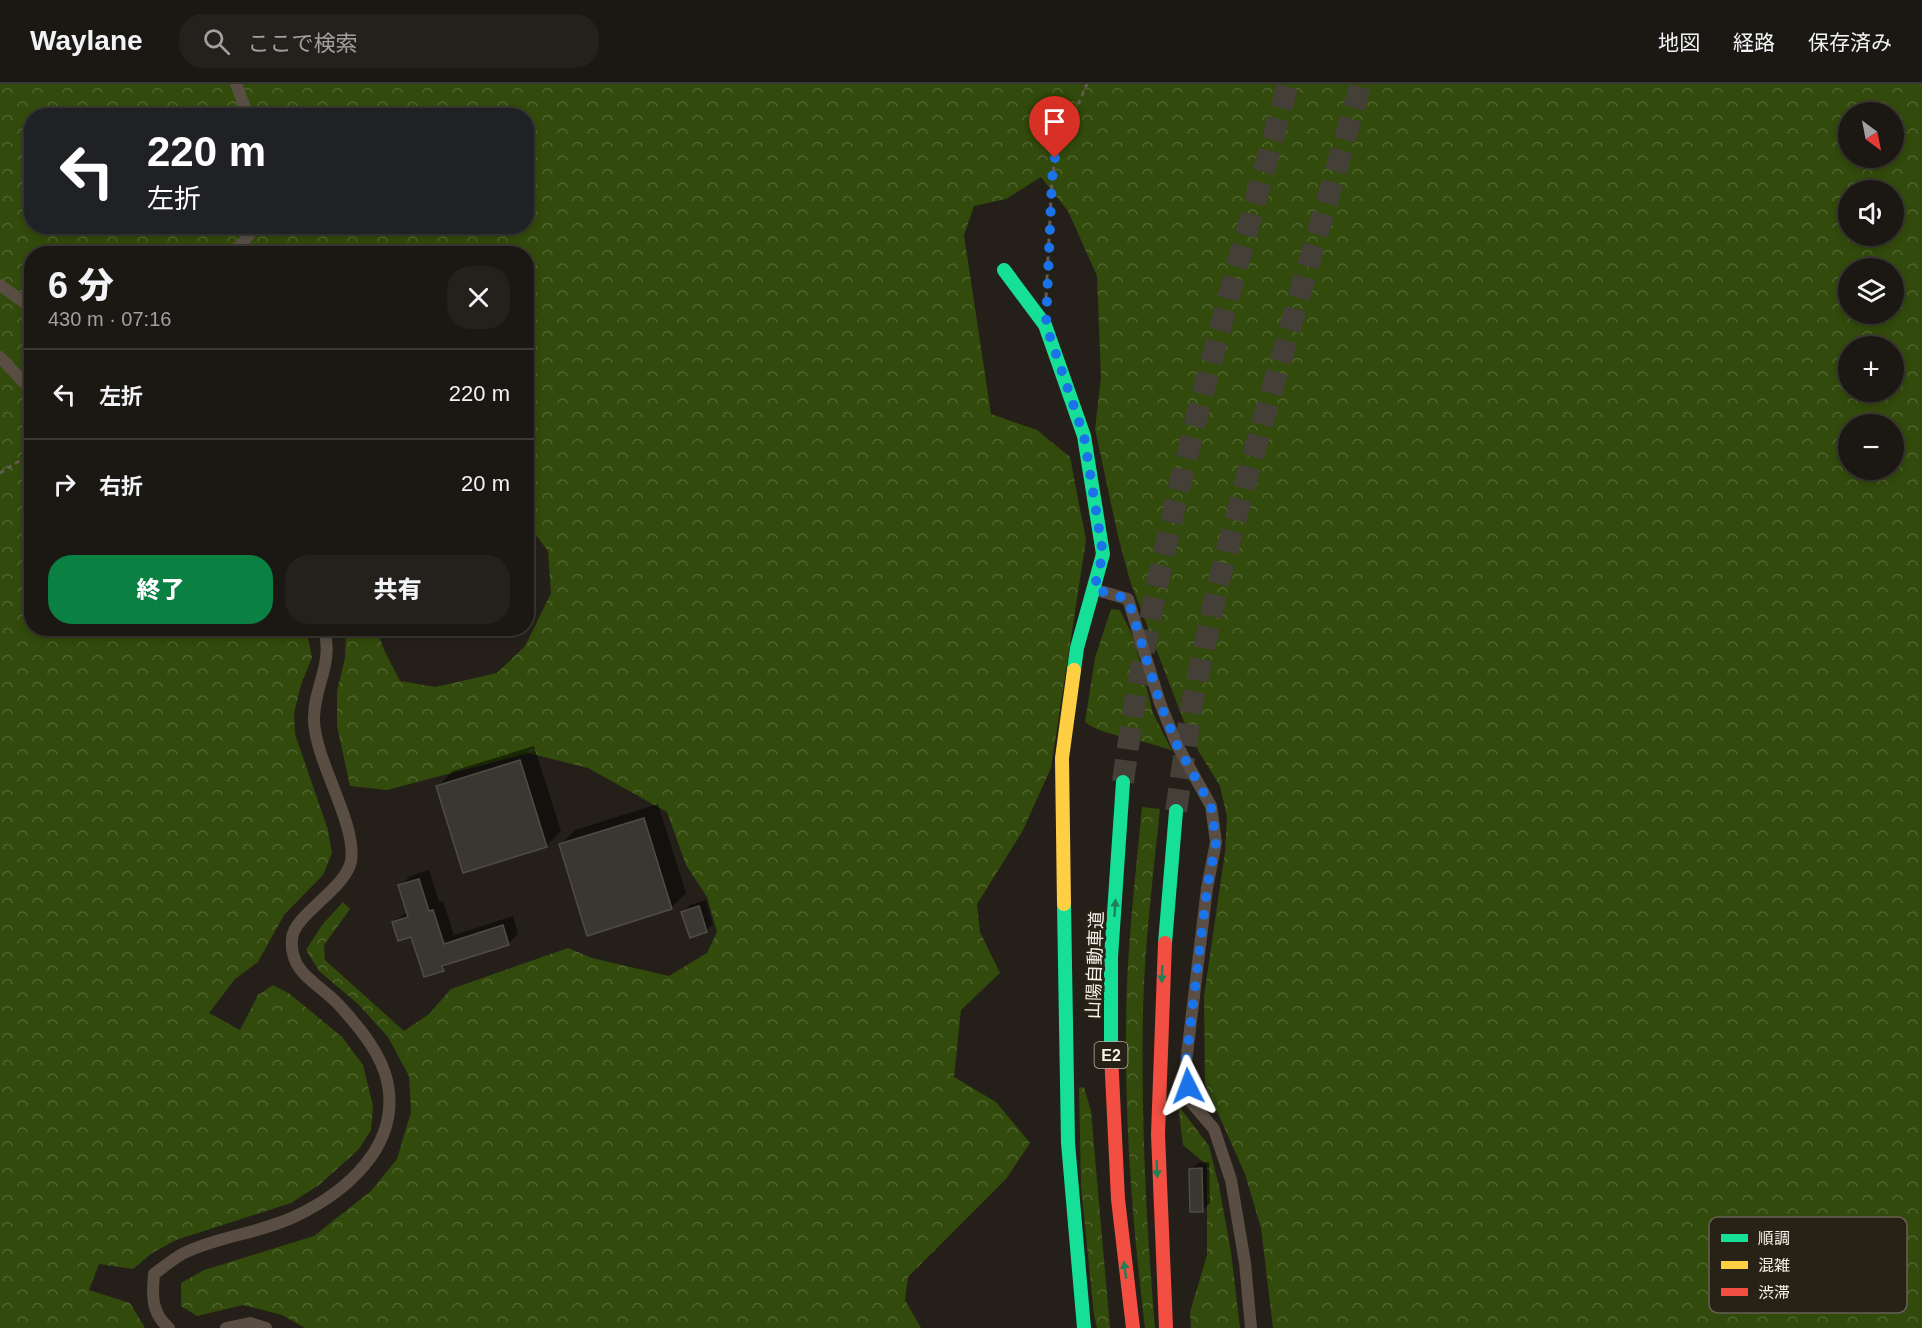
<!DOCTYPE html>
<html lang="ja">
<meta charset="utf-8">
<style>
:root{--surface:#1b1813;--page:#24211c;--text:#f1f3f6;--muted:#a0a0a0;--line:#393733;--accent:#0b8043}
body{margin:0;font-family:Arial,"Noto Sans JP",sans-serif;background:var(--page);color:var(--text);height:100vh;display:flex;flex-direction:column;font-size:22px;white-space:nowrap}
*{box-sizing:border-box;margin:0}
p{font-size:20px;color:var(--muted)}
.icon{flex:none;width:33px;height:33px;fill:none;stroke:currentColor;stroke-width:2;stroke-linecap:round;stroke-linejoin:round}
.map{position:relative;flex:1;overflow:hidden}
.side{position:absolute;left:24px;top:162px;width:510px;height:390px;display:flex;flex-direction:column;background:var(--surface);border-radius:24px;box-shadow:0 3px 9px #0003,0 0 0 2px var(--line)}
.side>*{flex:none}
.top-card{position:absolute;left:24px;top:24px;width:510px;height:126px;border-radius:24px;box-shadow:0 3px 9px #0003,0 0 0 2px var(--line);background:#202124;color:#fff;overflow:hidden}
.needle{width:39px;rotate:148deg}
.tools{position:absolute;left:1838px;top:18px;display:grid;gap:12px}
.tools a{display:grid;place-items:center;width:66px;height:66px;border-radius:50%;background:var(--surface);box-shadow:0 3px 9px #0003,0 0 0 2px var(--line);font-size:30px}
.pin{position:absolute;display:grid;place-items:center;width:51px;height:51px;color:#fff;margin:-62px -26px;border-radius:50% 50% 50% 0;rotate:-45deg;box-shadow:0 0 6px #0007}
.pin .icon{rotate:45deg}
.me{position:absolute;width:66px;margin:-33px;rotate:357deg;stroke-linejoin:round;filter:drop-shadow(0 0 4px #0008)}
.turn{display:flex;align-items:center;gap:21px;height:126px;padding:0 24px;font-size:27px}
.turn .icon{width:78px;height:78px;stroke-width:2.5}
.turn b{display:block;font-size:42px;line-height:51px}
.round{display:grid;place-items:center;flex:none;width:63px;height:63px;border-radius:24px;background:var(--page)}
.overview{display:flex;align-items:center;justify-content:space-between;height:102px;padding:0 24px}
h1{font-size:36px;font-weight:800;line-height:45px}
.button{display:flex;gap:12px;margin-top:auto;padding:12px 24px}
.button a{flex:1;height:69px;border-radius:24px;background:var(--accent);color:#fff;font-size:24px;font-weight:800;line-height:69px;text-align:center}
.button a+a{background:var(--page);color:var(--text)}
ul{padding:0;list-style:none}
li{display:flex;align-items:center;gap:18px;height:90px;padding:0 24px;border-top:2px solid var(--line)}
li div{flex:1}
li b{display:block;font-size:22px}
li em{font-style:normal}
header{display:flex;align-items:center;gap:36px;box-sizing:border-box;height:84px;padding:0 30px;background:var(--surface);border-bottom:2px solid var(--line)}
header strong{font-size:28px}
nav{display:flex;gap:33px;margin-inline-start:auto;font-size:21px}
.search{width:420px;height:54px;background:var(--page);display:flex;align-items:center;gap:15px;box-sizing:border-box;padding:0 21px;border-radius:24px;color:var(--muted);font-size:22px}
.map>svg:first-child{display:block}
</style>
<header>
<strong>Waylane</strong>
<div class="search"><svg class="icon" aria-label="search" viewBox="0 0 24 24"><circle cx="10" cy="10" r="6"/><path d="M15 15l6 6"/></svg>ここで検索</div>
<nav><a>地図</a><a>経路</a><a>保存済み</a></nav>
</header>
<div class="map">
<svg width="1922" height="1244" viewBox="0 0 1922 1244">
<defs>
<pattern id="forest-crowns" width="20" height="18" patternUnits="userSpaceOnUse" patternTransform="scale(1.5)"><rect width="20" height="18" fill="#324a0b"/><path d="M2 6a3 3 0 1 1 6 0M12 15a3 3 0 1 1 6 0" fill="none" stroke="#50652f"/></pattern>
</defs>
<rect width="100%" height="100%" fill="#242019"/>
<path fill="url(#forest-crowns)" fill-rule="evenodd" d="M0,0h1922v1244h-649l-12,-100 -16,-54 -40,-90 -1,-88 21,-144 2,-35 -7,-31 -21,-34 -16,-33 -53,-138 -12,-45 -23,-107 6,-51 -4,-102 -29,-65 -27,-34 -35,22 -32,7 -10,29 27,179 46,16 33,27 16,83 -35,228 -29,64 -45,72 3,28 20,41 -39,37 -7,67 42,25 34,41 -24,36 -98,98 -3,23 16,28h-616l-23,-13 -39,-10 -46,11 -16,-10v-23l23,-13 110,-34 57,-45 26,-32 14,-47 -2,-36 -21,-39 -30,-33 -39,-33 -13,-21 16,-25 21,-23 7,7 -26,36 1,15 79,71 25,-17 22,-25 117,-41 24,10 77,18 38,-23 10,-21 -10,-35 -21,-32 -19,-53 -79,-44 -60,-15 -141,37 -37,-4 -13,-60v-35l8,-33 1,-29h31l7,21 16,31 35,6 62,-14 28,-27 26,-53 -3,-42 -21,-28 -1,-269h-494v374l270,1 6,9 4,19 -11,28 -7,28 1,21 33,96 4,23 -9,22 -39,40 -26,47 -23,17 -26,34 31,17 18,-35 15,-10 17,9 52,43 21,28 10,41 -2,24 -12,19 -40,36 -28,18 -115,37 -24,13 -19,16 -34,-5 -10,26 41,13 15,25h-145zM1848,28h45v46h-45zM32,32h494v110h-494zM1848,106h45v46h-45zM1848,184h45v46h-45zM1848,262h45v46h-45zM1848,340h45v46h-45z
M1111,525l9,1 14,29 19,74 19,38c-26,-12 -69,-14 -87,-29l10,-64z
M1142,723l18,2c-7,67 -15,133 -17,200 -2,107 3,213 12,319h-10c-12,-99 -20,-199 -19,-299 0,-74 9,-148 16,-222z
M1084,1003l7,24 19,217h-13l-3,-13 -13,-128 -2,-99z
M1178,1021l31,41 10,40 12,66 9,76h-49l-1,-16 17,-57v-90l-24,-20z"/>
<path fill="#0007" d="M534,662l27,85 -15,15 -108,-60 15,-15z
M658,720l28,89 -15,15 -110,-64 14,-14z
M429,786l10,32 4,-1 11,34 59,-19 5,18 -10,10 -58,18 -7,7 -31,-34 -18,-13 14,-11 -8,-25 10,-10z
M706,816l7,24 -7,7 -23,-19 7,-7z
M1209,1078l1,41 -7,7 -12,-40 7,-7z"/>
<path fill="#3a3731" stroke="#4f4b45" stroke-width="1.5" d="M520,676l27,87 -84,26 -27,-87z
M644,734l28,91 -85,27 -28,-92z
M419,795l10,32 4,-1 11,34 59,-19 6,20 -67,21 2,5 -20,6 -13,-40 -13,4 -6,-19 16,-5 -10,-32z
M699,822l8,26 -17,6 -9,-26z
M1202,1084l1,44h-13l-1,-43z"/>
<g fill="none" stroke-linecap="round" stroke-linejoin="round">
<path stroke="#444038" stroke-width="22" stroke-dasharray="22 11" stroke-linecap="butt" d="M1123,698c32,-241 101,-465 165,-698
M1176,727l16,-108 27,-122 31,-115 111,-382"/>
<path stroke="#635b54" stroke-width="3" stroke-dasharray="4.5 4.5" stroke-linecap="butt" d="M1046,213l6,-118 3,-21 32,-74
M0,389l32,-20"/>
<path stroke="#5a4e44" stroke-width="12" d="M236,0l12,32
M227,170l13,-8 16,-20
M0,201l32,23
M0,273l32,34
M1093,505l35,10 32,104 17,42 34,61 5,36 -9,46 -22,183 6,31 23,27 17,51 14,83 6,65
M169,1244c-18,-15 -17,-33 -15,-54 10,-7 20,-16 30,-21 35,-17 77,-20 112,-37 50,-24 103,-69 92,-131 -5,-30 -29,-58 -49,-80 -20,-22 -50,-31 -47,-66 1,-24 54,-50 59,-78 6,-37 -35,-98 -37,-140 -1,-35 20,-55 10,-93
M226,1244l24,-5 16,5"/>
<path stroke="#16e098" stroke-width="14" d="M1004,186l41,55 39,111 19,118 -26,94 -3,22
M1064,820l4,239 16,185
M1165,859l11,-132
M1111,970v-97l12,-175"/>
<path stroke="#ffcf43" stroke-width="14" d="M1064,820l-2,-146 12,-88"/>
<path stroke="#f24e42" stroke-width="14" d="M1165,859l-7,191 8,194
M1111,970l7,145 15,129"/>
</g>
<defs><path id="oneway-solid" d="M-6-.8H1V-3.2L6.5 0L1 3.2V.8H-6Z" transform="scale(1.5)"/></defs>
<g fill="#1f8056">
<use href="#oneway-solid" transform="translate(1115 824) rotate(-86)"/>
<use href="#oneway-solid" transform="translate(1162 890) rotate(92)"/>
<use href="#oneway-solid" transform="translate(1157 1085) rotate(88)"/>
<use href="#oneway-solid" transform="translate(1125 1186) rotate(-98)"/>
</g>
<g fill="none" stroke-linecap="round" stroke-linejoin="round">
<path stroke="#1a73e8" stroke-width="10" stroke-dasharray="0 18" d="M1055,74l-3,21 -6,146 38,111 19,118 -9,35 34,10 32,104 17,42 34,61 5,36 -9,46 -22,183 3,15"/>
</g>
<g text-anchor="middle" stroke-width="6" stroke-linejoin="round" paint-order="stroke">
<rect fill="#282115" stroke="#bab3ab" stroke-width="1.5" x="1094.5" y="958" width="33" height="26" rx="4.5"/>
<g font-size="16" font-weight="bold" fill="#f8f2eb">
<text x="1111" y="977">E2</text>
</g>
<g font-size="18" fill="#f8f2eb" stroke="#282115">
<text transform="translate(1095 881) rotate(-88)" y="6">山陽自動車道</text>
</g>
</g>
<rect x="1709" y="1133" width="198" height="96" rx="9" fill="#282115" stroke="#666055" stroke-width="1.5"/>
<rect x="1721" y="1150" width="27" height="8" fill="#16e098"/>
<rect x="1721" y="1177" width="27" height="8" fill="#ffcf43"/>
<rect x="1721" y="1204" width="27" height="8" fill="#f24e42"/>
<g font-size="16" fill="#f8f2eb">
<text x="1758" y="1160">順調</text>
<text x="1758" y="1187">混雑</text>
<text x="1758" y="1214">渋滞</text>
</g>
</svg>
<div class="tools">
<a><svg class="needle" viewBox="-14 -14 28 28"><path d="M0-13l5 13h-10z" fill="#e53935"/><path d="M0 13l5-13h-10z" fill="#a0a0a0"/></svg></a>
<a><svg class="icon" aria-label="sound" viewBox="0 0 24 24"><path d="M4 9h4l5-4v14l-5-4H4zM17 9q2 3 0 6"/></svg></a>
<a><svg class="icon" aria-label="layers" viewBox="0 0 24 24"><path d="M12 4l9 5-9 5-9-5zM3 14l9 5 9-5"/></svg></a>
<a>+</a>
<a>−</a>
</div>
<div class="pin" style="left:1055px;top:74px;background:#d93025"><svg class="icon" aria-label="arrive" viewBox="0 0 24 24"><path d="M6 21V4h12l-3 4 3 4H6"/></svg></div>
<svg class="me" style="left:1188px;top:1002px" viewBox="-20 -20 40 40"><path d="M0-17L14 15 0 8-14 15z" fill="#1a73e8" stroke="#fff" stroke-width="4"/></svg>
<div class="top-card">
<div class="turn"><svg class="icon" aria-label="left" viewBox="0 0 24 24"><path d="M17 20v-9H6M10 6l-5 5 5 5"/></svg><div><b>220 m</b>左折</div></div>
</div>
<section class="side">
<div class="overview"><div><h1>6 分</h1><p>430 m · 07:16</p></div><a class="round"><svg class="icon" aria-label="close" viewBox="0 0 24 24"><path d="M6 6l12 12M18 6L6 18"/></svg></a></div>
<ul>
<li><svg class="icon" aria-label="left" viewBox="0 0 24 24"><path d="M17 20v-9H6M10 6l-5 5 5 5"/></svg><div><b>左折</b></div><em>220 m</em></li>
<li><svg class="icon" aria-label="right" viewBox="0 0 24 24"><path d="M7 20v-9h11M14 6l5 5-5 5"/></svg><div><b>右折</b></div><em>20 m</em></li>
</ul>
<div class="button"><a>終了</a><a>共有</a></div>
</section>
</div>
